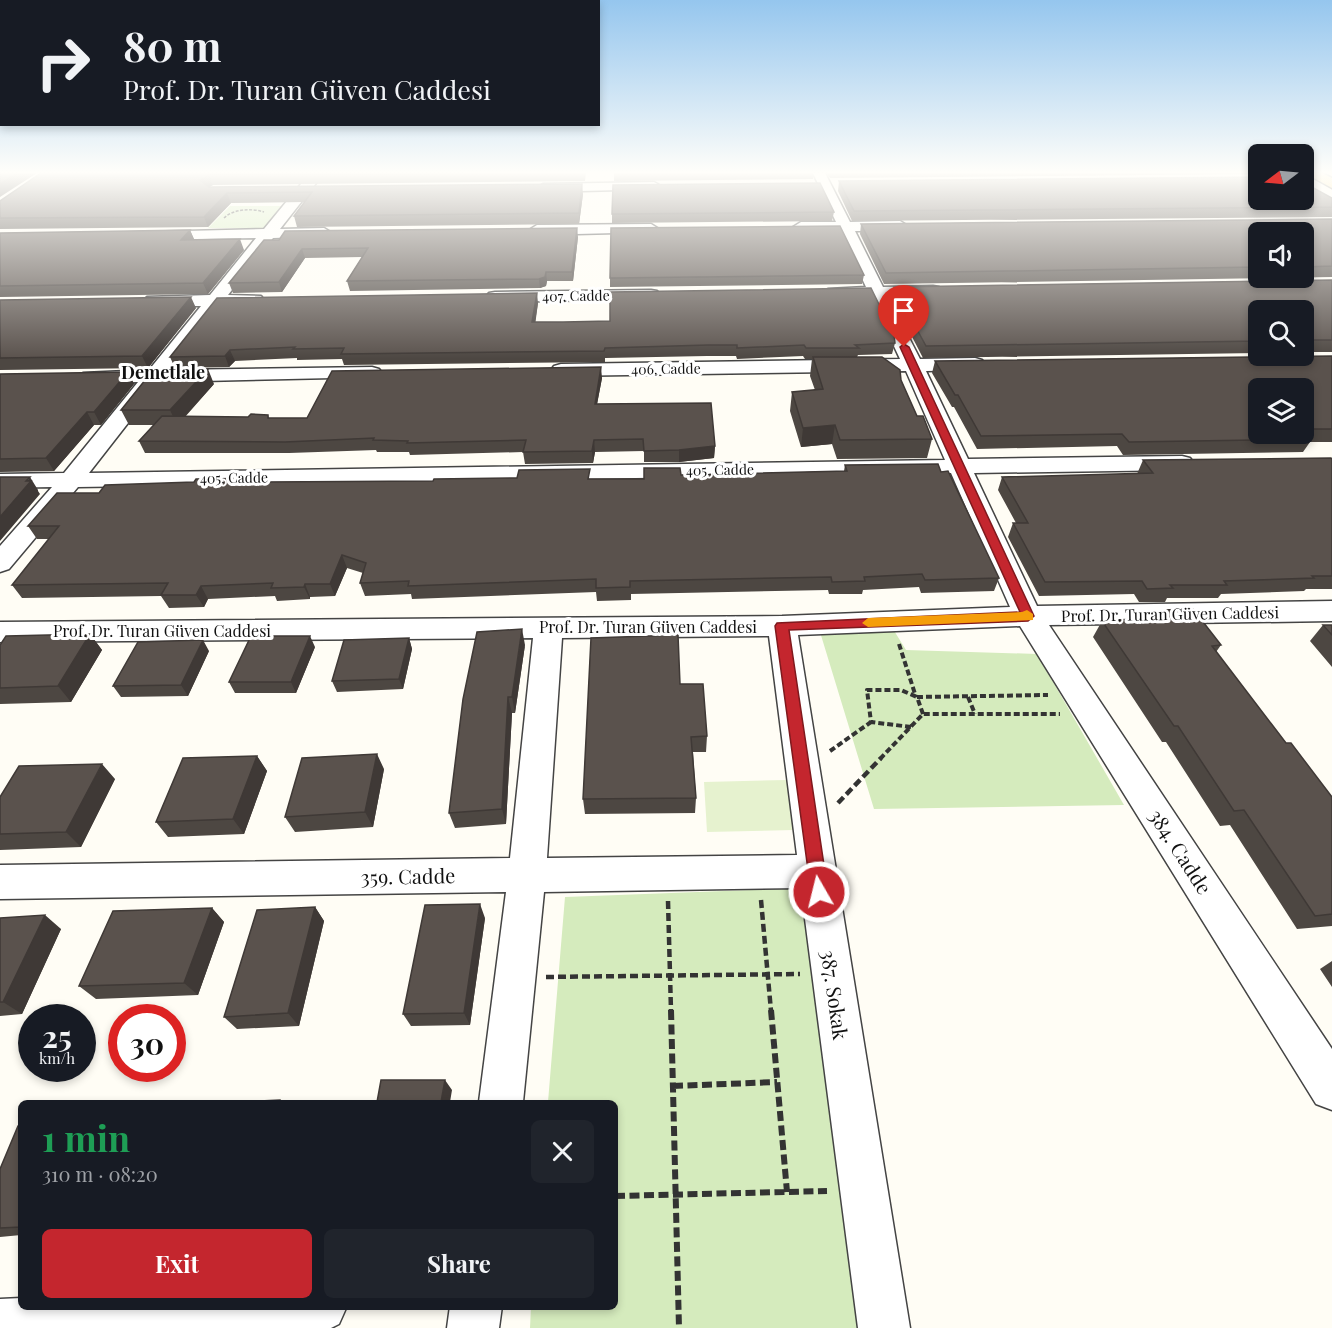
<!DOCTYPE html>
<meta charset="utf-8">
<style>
:root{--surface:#171b24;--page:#20242c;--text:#f1f3f6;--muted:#9ea1a6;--accent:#c4262e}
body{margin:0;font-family:"Playfair Display",serif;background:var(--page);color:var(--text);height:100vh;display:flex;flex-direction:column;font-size:22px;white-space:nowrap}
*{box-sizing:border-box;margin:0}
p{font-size:20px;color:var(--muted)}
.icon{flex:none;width:33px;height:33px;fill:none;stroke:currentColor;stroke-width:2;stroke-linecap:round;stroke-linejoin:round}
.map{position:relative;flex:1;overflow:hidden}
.drawer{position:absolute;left:18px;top:1100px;width:600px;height:210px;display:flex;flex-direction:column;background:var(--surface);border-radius:9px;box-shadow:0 3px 9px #0003}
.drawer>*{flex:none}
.guide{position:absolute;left:0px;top:0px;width:600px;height:126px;box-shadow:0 3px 9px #0003;background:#171b24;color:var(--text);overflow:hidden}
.needle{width:39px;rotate:254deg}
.buttons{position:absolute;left:1248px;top:144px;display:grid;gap:12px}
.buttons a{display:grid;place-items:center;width:66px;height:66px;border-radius:9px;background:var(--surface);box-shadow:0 3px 9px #0003;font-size:30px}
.speed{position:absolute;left:18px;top:1004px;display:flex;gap:12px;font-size:30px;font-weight:700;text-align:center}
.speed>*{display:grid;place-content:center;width:78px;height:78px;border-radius:50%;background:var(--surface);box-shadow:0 3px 9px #0003;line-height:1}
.speed small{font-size:15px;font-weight:400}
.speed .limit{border:9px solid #d22;background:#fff;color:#111}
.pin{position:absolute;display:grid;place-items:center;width:51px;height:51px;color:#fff;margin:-62px -26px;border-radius:50% 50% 50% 0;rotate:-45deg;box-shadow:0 0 6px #0007}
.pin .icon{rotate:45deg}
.me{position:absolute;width:66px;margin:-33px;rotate:352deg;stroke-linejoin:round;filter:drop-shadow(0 0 4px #0008)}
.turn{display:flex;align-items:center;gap:21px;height:126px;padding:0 24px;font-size:27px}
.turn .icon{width:78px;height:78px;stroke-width:2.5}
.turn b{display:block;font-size:42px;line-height:51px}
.round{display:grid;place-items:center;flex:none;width:63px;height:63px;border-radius:9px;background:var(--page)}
.head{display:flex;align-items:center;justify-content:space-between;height:102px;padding:0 24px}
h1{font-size:36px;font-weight:700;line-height:45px;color:#1e9e55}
.cta{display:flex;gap:12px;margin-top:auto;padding:12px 24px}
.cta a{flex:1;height:69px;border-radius:9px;background:var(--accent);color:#fff;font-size:24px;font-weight:700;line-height:69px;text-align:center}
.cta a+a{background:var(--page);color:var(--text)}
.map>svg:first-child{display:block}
</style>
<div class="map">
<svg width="1332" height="1328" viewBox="0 0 1332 1328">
<rect width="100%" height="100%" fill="#fffdf5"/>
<path fill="#d5ebbd" d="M230,206h56l-19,22h-59z
M893,629l13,21 131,4 87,151 -250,4 -54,-177z
M806,888l57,440h-333l1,-21 84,-1v-204h-67l17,-205z"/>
<path fill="#e6f2cf" d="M787,780l7,50 -87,2 -3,-50z"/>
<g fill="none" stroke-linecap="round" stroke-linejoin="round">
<defs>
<path id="minor" d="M310,173h14l-44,56 44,-1 8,5 -3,3 -56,2 -45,57 33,1 3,4 -3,4 -41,2 -50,64 202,-3 7,2 3,4 -3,4 -219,5 -71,91 856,-13 -39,-89 -345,5 -7,-2 -3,-4 3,-4 7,-2 339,-5 -29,-62h-43l-3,-4 3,-4 38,-2 -26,-56 -39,1 -8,-5 8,-5h35l-23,-49h12l25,49 50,-1 8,5 -8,5h-45l28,56 50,-1 6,1 3,4 -3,4 -6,1 -45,1 32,62 55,-1 7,2 3,4 -3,4 -7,2 -49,1 42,88 214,-3 8,2 4,5 -4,5 -8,2 -208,3 63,133 295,-5v20l-283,4 283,424v61l-16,-6 -296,-478 -222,9 112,693h-52l-57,-440 -257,4 -21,210h-44l27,-210 -506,7v-34l510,-7 23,-220 -533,4v-20l782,-6 228,-9 -59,-134 -873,14 -69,82 -9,3v-26l52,-59 -52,1v-14l64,-1 74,-91 -48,1 -7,-2 -3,-4 3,-4 66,-3 52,-64h-48l-6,-1 -3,-4 3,-4 63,-2 46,-57 -106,2 -5,-2 -3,-3 3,-3 119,-3zM769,636l28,219 -250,3 15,-220z
M654,182l7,4 -2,3 -116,3 -7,-4 7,-4z
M651,224l8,5 -3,3 -119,3 -8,-5 8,-5z
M651,290l6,1 3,4 -3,4 -162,3 -6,-1 -3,-4 3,-4 6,-1z
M21,1298v8h326l-8,18 -8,4h-331v-29z
M450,1306h52l-3,22h-52z"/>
<path id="major" d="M1305,173h17l10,5v10z"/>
</defs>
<use href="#minor" stroke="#444" stroke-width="3"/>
<use href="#major" stroke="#222" stroke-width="3"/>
<path stroke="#333" stroke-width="1.5" stroke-dasharray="3 1.5" stroke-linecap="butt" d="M224,218c9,-9 27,-10 40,-6"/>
<path stroke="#333" stroke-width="4" stroke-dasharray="6 3" stroke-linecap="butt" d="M899,644l17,53
M968,697l7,17
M923,714l-6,-17 131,-2
M911,727l-40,-5 -4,-32h34l16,7
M830,751l41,-29
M880,759l43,-45h137"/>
<path stroke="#333" stroke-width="4.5" stroke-dasharray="8 4" stroke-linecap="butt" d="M838,803l43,-45
M761,900l10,111
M668,901l3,110
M546,977l254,-3"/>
<path stroke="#333" stroke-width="6" stroke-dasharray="10 4.5" stroke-linecap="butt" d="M671,1010l8,318
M771,1010l16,182
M673,1086l104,-4
M615,1196l212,-5"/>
<use href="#minor" fill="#fff" fill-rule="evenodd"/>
<use href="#major" fill="#f9d66b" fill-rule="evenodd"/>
</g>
<path fill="#4d4742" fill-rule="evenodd" d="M41,173h545l-1,8 -372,4 -4,2 374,7 -4,30 -282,3 -3,-11 11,-14 -74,1 -23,24 -208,2v-28z
M614,173h199v6l-199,2z
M826,173h432v1l-428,4z
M839,181l469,4 24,13v19l-480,4 -14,-30z
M834,212l-2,9 -220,2v-9z
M1332,219v58l-448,7 -24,-50 1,-10zM1258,232h46v46h-46z
M190,230l4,10 50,10 -36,44 -208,3v-64z
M578,237l-5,44h-26l-1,5 -6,2 -190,3 -3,-10 15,-24 -57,1 -23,34 -49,1 -4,-10 35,-43z
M864,275l-2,9 -252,3v-9z
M1332,280v72h-28v-42h-46v43l-335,5 -31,-60 2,-11z
M0,300l196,8 -48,60 -148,2z
M538,303l-3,19 360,21 -3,11 -34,1 -1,2 44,23 16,36 15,23 -5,19 -90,1 -5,-15 -31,3 -11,-36 2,-19 23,-2 -5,-14 2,-17h-7l-2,-3 -66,3 -1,-3h-29l-102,2v4l-261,3 -2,-6 -45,1v-2l-62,3 -6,6 -54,1 -5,-11z
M1332,356v86h-22l-7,10 -180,3 -6,-9 -140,3 -23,-42h-2l-20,-34 3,-12zM1304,388v46h-46z
M128,372l6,12 -33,41h-7l-40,46 -54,1v-98z
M602,378l-5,26 118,42 -1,12 -35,4h-35v-11l-49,1 -2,11 -68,1 -2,-12 -113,3 -1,-3h-32l-1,-2 -87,3h-144l-6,-12 15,-16h-25l-8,-15 93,-26 -29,33h63l20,-2 1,3h38z
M1332,459v130h-26l-2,2 -83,3 -3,4h-51l-2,4h-26l-5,-8 -95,2 -31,-59 5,-14h3l-18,-33 4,-13 135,-3 6,-14z
M845,465l96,7 58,106 -5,13 -73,2 -2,-6 -56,3 -1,4h-33l-1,-4 -197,4v6l-34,1 -1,-9 -184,7 -1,-5 -46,2 -5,-13 3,-10 -16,-5 -12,28 -25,1v2l-33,2 -2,-5 -67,3 -4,8 -35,1 -8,-12 -139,2 -10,-13 37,-46h-12l-9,-13 71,-33 95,-11 71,-4 2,4 166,-1 211,-2 37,-4 163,-4z
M1163,610l58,35 -5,7 70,91 46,54v129l-35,3 -67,-104 -10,1 -54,-84h-4l-69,-105 9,-16 56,-4z
M1323,625h9v42l-22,-26z
M90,634l12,16 -31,52 -71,2v-59z
M409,638l3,11 -9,40 -66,3 -5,-11z
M525,645l-10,68h-3l-6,111 -51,4 -6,-15z
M315,647l-19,46h-61l-6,-11z
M209,651l-21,45 -67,1 -8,-11z
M680,684l27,52 -1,16h-13l3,46 -1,15 -110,1 -2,-15z
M257,756l10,15 -23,63 -76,3 -12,-15z
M384,769l-11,58 -78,5 -10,-15z
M115,779l-34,68 -81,3v-53z
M315,907l9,14 -25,105 -62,3 -13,-12z
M212,908l12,14 -26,73 -102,4 -17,-13z
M0,918l61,11 -39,85 -22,2z
M485,918l-15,107 -59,1 -8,-12z
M1332,961v26l-12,-18z
M21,1126v109l-21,2v-68z"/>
<path fill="#3f3936" d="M17,173h20l-37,24v-13z
M209,175l4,10 -9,5 -4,-10z
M582,184l1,10 -4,30v-11z
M227,193l4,10 -23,24 -4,-10z
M577,228l1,9 -5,44 -1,-9z
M190,230l5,11 -14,-1z
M240,239l4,11 -36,44 -5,-11z
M302,249l3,9 -23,34 -3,-10z
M546,272l1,9 -1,5 -6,2 -1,-9z
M537,293l1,10 -4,30 -2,-11z
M191,297l5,11 -48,60 -6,-12z
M230,350l5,11 -6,6 -4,-11z
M601,367l1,11 -7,37v-11z
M208,369l6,15 -37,41 -7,-15z
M128,372l6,12 -33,41 -7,-13z
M87,412l7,13 -40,46 -8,-13z
M835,425l-3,19 -31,3 2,-19z
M594,440l1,12 -2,11 -1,-12z
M715,446l-1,12 -35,4v-12z
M30,477l8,13v1l2,3 -40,47v-24z
M342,555l5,13 -12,28 -5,-12z
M305,584l5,13v2l-6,-12z
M201,586l7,13 -4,8 -8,-12z
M522,629l3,16 -10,68 -3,-16z
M90,634l12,16 -31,52 -13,-16z
M310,636l5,11 -19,46 -5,-11z
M409,638l3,11 -9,40 -4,-10z
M203,640l6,11 -21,45 -7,-11z
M508,697l4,16 -6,111 -4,-15z
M377,754l7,15 -11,58 -8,-15z
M257,756l10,15 -23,63 -11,-15z
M102,764l13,15 -34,68 -15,-15z
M480,904l5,14 -15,107 -6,-12z
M315,907l9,14 -25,105 -11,-13z
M212,908l12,14 -26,73 -14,-12z
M45,915l16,14 -39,85 -19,-12z
M445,1080l7,10 -2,12h-9z"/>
<path fill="#5a524d" stroke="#3f3936" stroke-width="1.5" d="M0,173h17l-17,11z
M41,173h422l-254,2 -9,5 9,7 373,-3 -3,29 -285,3 18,-24 -85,1 -23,24 -204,1v-17z
M1258,177v23h46v-20l3,2 1,3 24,13v9l-478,4 -15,-30z
M820,183l14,29 -222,2 1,-29z
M1332,219v47l-28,1v-35h-46v35l-372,6 -25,-49z
M840,226l24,49 -254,3 1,-50z
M577,228l-5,44h-26l-1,5 -6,2 -192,2 21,-33 -66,1 -23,33 -50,1 35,-43h15l6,-9z
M190,230l-9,10 59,-1 -37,44 -203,3v-53z
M1332,280v60h-28v-30h-46v31l-332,5 -32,-59z
M871,288l23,47 1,8 -40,2 4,3h-53l-2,-3 -67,3v-3h-29l-103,3 -1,3 -263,3 3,-6 -51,1 2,-2 -65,3 -5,6 -55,1 47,-59 320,-5 -5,29h31l47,-1v-29z
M191,297l-49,59 -142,2v-58z
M1332,356v73h-28v-41h-46v46h46v-2l7,7 -182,3 -7,-8 -141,2 -23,-41h-3l-20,-34z
M813,357h69l18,13 1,10 16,36h6l9,23 -92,1 -5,-15 -32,3 -11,-36 31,-3z
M601,367l-6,37 116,-1 4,43 -36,4 -35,1 -1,-12 -49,1 -2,11 -69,1 3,-12 -119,3 1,-2 -35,-1 1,-2 -89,4 -146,-1 23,-25 86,1 3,-3 17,1v3h39l25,-47z
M154,369h54l-38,41h-49z
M128,372l-34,40h-7l-41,46 -46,1v-85z
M1331,458l1,1v117h-20l2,2 -90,3 3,4h-57l3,3 -26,1 -5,-8 -97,1 -32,-59h15l-26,-46 151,-4 -10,-13z
M938,464l3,8 7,-1 51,107 -74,2 -3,-6 -58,3 1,4 -33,1 -1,-5 -201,4v6l-34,1v-9l-188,7 1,-5 -49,2 6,-20 -24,-8 -12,29h-25l-1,3 -33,1 2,-5 -72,3 -5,9h-35l7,-12 -156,2 47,-59h-31l29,-33h42l6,-8 89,-3 2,-3 69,-1 -2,4 170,-1 1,-2 83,-1 2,-8 71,-1 -2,10h56v-11h36l1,7 36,-1 130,-3 -2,-6z
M0,477h30l-4,4h5l-31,36z
M1193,609l28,36 -9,1 74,97h5l41,54v117l-17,2 -71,-106 -10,1 -56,-85h-4l-72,-105 65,-4 -4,-7z
M1323,625h9v10z
M522,629l-10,68h-4l-6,112 -53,4 14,-114 14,-67z
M90,634l-32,52 -58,2v-43l6,-9z
M678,635l2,49h23l4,52 -16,1 5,61 -113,1 8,-161z
M251,636h59l-19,46h-62z
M409,638l-10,41 -67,2 12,-41z
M203,640l-22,45 -68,1 25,-44z
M377,754l-12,58 -80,5 17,-59z
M257,756l-24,63 -77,3 27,-64z
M102,764l-36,68 -66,2v-37l19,-31z
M480,904l-16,109 -61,1 22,-109z
M315,907l-27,106 -64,4 33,-107z
M212,908l-28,75 -105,3 34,-75z
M45,915l-42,87h-3v-84z
M381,1080h64l-4,22h-64z
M280,1100v2h-41z
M18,1126h3v101l-21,1v-59z"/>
<linearGradient id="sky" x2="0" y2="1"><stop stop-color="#95c6ee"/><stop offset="0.48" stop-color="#fffefa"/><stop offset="1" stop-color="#fffefa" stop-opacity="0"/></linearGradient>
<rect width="1332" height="359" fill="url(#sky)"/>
<path fill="#c4262e" stroke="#7f191e" stroke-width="1.5" d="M904,344l5,3 125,269 -6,5 -239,9 39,262 -3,6 -6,2 -6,-2 -2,-6 -36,-266 2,-3 243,-11 -120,-265z"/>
<path fill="#f59e0b" d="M1027,610l6,4v6l-165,7 -6,-4 6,-5 154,-6z"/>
<g text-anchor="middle" stroke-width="6" stroke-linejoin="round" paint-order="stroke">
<g font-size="14" fill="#111" stroke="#fff">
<text transform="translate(576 296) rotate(-1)" y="5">407. Cadde</text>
<text transform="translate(666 369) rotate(-1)" y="5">406. Cadde</text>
<text transform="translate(720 470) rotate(-1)" y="5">405. Cadde</text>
<text transform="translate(234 478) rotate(-1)" y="5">405. Cadde</text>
</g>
<g font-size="16" fill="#111" stroke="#fff">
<text transform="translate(1170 614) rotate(-1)" y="6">Prof. Dr. Turan Güven Caddesi</text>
<text x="648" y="633">Prof. Dr. Turan Güven Caddesi</text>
<text x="162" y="637">Prof. Dr. Turan Güven Caddesi</text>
</g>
<g font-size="18" font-weight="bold" fill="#111" stroke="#fff">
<text x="163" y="379">Demetlale</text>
</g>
<g font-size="20" fill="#111" stroke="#fff">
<text transform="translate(1180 852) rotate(57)" y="7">384. Cadde</text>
<text transform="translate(408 877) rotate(-1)" y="7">359. Cadde</text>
<text transform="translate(834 995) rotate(82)" y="7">387. Sokak</text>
</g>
</g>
</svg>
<div class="buttons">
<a><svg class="needle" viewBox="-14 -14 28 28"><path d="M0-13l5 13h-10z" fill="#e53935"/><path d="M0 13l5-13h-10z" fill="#9ea1a6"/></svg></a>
<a><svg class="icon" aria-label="sound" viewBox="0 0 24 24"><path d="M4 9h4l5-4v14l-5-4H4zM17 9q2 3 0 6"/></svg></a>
<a><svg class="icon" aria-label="search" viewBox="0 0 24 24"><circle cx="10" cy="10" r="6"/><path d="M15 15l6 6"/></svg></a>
<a><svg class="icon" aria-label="layers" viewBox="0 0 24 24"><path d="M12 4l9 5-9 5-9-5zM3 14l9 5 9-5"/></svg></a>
</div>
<div class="speed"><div>25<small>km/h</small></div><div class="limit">30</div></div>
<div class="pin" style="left:904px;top:347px;background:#d93025"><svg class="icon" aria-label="arrive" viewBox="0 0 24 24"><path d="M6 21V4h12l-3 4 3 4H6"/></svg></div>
<svg class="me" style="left:819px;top:892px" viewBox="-20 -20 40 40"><circle r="17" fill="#c4262e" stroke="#fff" stroke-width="3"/><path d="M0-11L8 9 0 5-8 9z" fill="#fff"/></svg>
<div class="guide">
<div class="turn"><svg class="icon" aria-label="right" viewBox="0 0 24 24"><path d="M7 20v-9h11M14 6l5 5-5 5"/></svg><div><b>80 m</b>Prof. Dr. Turan Güven Caddesi</div></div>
</div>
<section class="drawer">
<div class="head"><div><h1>1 min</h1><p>310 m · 08:20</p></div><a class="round"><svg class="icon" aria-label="close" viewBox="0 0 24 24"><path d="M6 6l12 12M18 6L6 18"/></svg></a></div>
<div class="cta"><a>Exit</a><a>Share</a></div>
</section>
</div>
